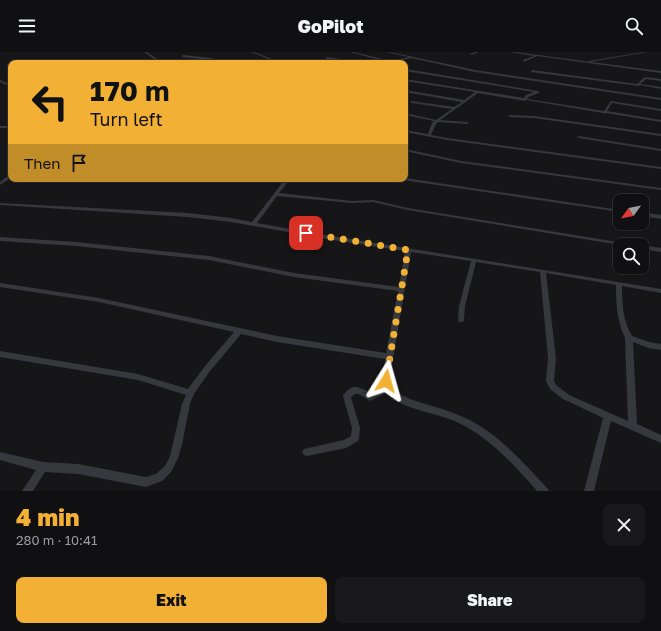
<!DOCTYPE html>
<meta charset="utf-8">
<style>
:root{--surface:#101012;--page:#19191b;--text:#f1f3f6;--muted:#9c9d9f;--line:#303032;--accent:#f2b134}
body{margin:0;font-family:"Golos Text",sans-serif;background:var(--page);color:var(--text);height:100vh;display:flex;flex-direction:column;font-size:15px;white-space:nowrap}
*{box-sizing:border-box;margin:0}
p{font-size:13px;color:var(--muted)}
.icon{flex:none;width:22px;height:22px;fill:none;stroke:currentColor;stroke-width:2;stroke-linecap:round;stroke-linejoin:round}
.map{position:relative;height:439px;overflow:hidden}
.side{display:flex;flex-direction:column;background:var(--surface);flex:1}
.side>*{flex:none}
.guide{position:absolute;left:8px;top:8px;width:400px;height:122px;border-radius:8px;box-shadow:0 1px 3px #0004,0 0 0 1px var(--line);background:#f2b134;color:#111;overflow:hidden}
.needle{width:26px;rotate:237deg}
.tools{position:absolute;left:613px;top:142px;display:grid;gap:8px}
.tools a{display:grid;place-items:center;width:36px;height:36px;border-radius:8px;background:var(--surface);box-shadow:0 1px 3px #0004,0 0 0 1px var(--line);font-size:20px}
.pin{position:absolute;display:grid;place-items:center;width:34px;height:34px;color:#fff;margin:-17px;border-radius:8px;box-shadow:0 2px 6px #0006}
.me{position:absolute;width:44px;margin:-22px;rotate:8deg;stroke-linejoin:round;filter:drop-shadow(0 0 3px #0008)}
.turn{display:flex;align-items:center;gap:14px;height:84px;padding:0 16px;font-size:18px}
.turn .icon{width:52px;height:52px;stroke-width:2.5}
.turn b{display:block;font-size:28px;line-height:34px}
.then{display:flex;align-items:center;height:38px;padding:0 16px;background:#0003;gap:8px;font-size:15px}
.round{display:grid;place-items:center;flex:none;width:42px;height:42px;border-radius:8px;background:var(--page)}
.summary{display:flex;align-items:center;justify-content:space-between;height:68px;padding:0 16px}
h1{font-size:24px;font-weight:800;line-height:30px;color:var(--accent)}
.cta{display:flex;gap:8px;margin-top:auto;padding:8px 16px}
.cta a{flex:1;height:46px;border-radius:8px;background:var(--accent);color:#111;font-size:16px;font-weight:800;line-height:46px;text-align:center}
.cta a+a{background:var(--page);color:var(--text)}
header{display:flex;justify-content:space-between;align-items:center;height:52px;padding:0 16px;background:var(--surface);font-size:18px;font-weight:800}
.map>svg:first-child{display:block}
</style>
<header><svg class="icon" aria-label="menu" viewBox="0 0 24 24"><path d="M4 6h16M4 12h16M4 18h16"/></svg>GoPilot<svg class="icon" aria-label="search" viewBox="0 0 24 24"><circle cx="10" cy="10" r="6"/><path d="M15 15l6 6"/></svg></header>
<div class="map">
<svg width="661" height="439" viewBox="0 0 661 439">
<rect width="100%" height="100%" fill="#161618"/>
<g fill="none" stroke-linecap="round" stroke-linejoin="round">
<path fill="#37383d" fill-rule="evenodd" d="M144,0h3l16,11h-3z
M251,0h3l28,11h-3z
M350,0h4l36,9 19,-4 -23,-5h4l85,18 186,28v2l-186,-28 -64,-14 -21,5h-5l2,-1z
M475,0h4l-8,3 -1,-1z
M509,0h6l146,19v2l-124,-17 -13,6 -1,-2 11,-4z
M643,0h5l-58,10 -1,-1z
M183,3l28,3 17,5h-4l-13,-3 -29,-3z
M327,5l34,5 1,1h-6l-30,-4z
M406,17l132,22 1,2 -11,4 -1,2 77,12 7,-10 50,8v2l-49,-8 -5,8 54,9v2l-55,-9 -2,1 -1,-1 -77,-13 -1,1 -47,-8 -38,27 27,2h1v2l-30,-2 -2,2 -5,11 16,3 214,29v2l-214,-29 -42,-8v-2l23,4 4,-11 2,-2 -29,-6v-2l31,7 16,-11 -40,-6 -2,-1 1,-1 43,6 8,-5 -57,-10v-2l59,10 11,-8 -70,-11v-2l119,19 2,-3 8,-3 -129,-21z
M532,18l105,14 8,-7 16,2v2l-15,-2 -6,5 21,3v2l-21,-4 -1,1 -108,-14z
M0,28l11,5v2l-11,-5z
M510,63l24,1 127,18v2l-127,-18 -25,-1 -1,-1z
M0,74h11v2h-11z
M578,84l83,13v2l-82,-13 -2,-1z
M405,97l56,12 200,27v2l-200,-27 -56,-12z
M9,123h2v3l-11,7v-3z
M405,126l215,32v2l-217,-32v-1h2z
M277,127h6l5,3 -9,11 73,8 21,-1 35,8 222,36 1,1h-11l-212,-35 -35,-8 -21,1 -75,-7 -20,27c134,24 269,43 404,66v4l-39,-7c0,18 1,35 10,50l17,6 12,2v6l-13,-2 -15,-6 4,82 24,11v8l-50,-22 -17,70h-10l19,-73 -40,-19 -13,-10 -4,-8 2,-23 -8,-86 -64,-10 -11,44 -1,14 -1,2h-4l-1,-2 1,-14 12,-45 -60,-9 -19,113 -2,15 2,8 10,7 8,4c17,6 36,10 53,18 34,15 59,44 84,71l2,3h-12c-23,-26 -46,-52 -78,-68 -22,-11 -55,-12 -73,-30l-16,8 -11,-7h-4l-4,3 9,31 -1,10 -1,3 -12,7 -39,8 -3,-1 -2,-3 2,-3 40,-9 7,-4 1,-8 -9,-32c8,-13 16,-10 27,-3l13,-6v-11l2,-17 -108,-17 -36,-8 -31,37 -16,23 -4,10 -8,41 -4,13 -7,14 -9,9 -16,6 -68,-13 -33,-2 -12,19h-11l14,-21 -36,-10v-8l43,10 35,2 68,13 10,-3 9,-8 5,-10 12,-52 4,-9 -48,-15 -138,-23v-6l138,23 50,15 17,-23 29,-34 -135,-30 -99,-15v-4l99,15 178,38 109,17 12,-62 -104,-14 -85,-17 -133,-14 -76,-5v-4l76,5 133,14 85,17 105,14 6,-36 -72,-11 -102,-18 -43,-5 -188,-12v-2l188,10 43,5 21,4 31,-40zM546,221l70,12c0,19 1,36 9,53l3,83 -59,-26 -13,-10 -2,-4 2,-23z
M642,160l19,3v4l-19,-3z
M642,193l19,3v4l-19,-3z"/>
</g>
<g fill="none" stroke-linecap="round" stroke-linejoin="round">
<path stroke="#f2b134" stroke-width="7" stroke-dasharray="0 12.6" d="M306,181l102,17 -22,131"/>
</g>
</svg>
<div class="tools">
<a><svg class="needle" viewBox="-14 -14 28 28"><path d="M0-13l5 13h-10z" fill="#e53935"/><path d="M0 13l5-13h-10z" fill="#9c9d9f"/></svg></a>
<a><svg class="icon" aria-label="search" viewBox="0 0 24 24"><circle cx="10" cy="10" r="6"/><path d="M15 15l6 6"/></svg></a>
</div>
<div class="pin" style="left:306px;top:181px;background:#d93025"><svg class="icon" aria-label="arrive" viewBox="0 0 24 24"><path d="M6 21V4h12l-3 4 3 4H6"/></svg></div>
<svg class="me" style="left:386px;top:329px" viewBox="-20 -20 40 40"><path d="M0-17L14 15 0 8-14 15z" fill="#f2b134" stroke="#fff" stroke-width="4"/></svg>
<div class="guide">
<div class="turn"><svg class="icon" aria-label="left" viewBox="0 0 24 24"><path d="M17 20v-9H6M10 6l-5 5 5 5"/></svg><div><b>170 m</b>Turn left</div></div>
<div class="then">Then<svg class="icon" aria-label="arrive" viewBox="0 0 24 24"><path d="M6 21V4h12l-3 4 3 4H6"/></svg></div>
</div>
</div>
<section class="side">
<div class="summary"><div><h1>4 min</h1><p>280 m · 10:41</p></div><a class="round"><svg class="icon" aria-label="close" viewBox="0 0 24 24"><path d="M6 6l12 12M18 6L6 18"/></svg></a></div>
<div class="cta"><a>Exit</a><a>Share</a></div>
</section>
